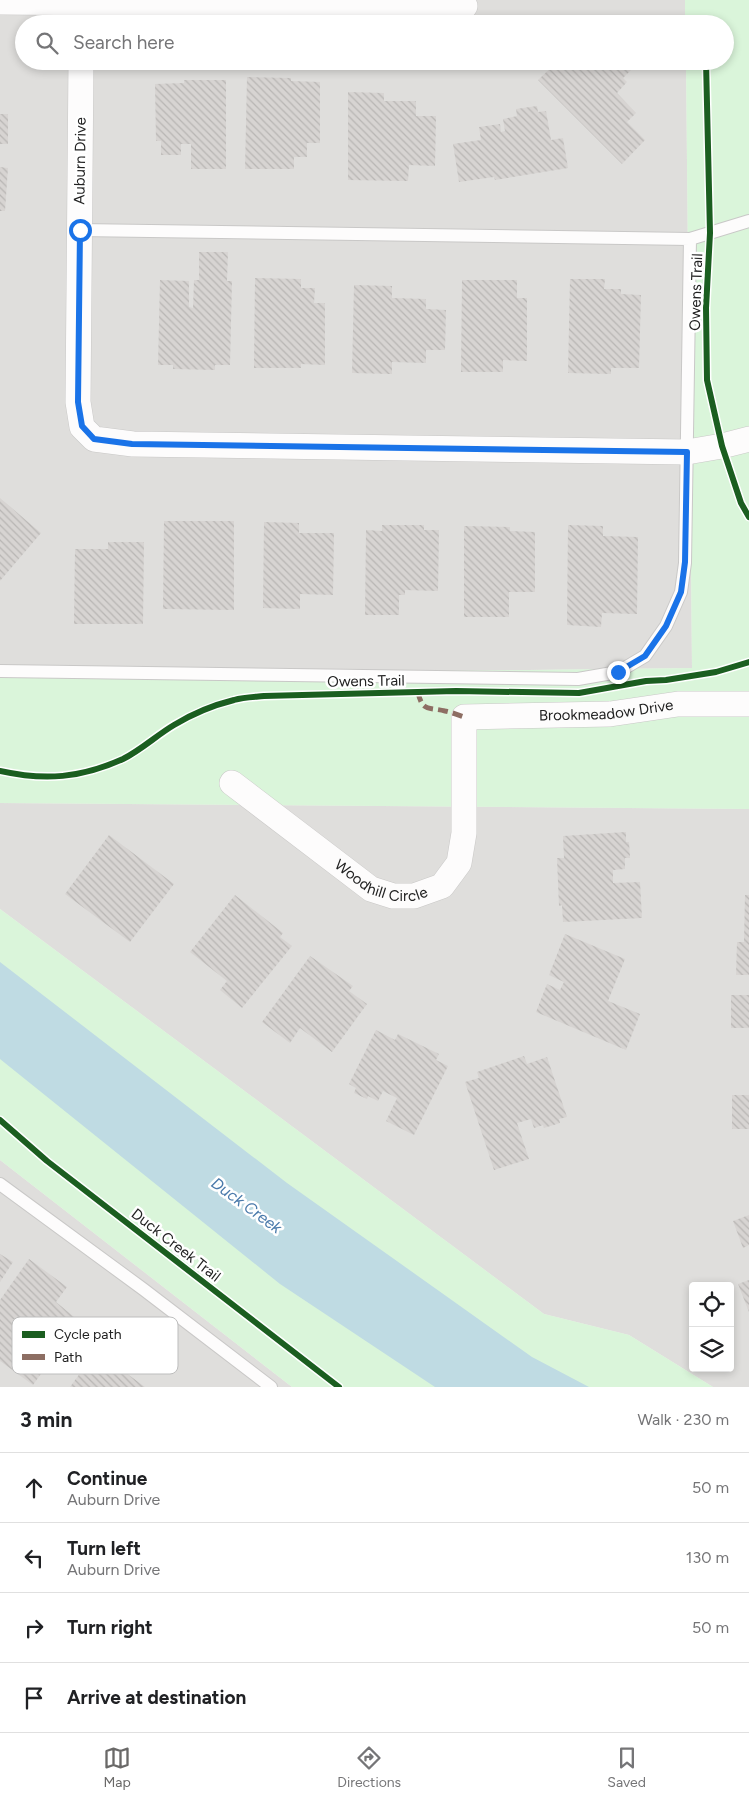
<!DOCTYPE html>
<meta charset="utf-8">
<style>
:root{--surface:#fff;--page:#f6f6f6;--text:#202124;--muted:#757577;--line:#e0e0e0;--accent:#6a6968}
body{margin:0;font-family:Figtree,sans-serif;background:var(--page);color:var(--text)}
.controls{position:absolute;right:15px;bottom:15px;display:grid;overflow:hidden;border-radius:5px;box-shadow:0 2px 8px #0003}
.controls button{width:45px;height:45px;display:grid;place-items:center;padding:0;border:0;border-bottom:1px solid var(--line);background:var(--surface);color:var(--text);font:25px sans-serif}
.stop{position:absolute;width:15px;height:15px;margin:-11px;border:4px solid #1a73e8;border-radius:50%;background:#fff}
.stop.end{background:#1a73e8;border-color:#fff;box-shadow:0 1px 5px #0008}
.list{margin:0;padding:0;list-style:none}
h2{display:flex;justify-content:space-between;align-items:center;height:65px;margin:0;padding:0 20px;font-size:21px}
h2 small{font-size:16px;font-weight:400;color:var(--muted)}
.list li{display:grid;grid-template-columns:32px 1fr auto;gap:15px;align-items:center;box-sizing:border-box;height:70px;padding:0 20px;border-top:1px solid var(--line)}
.list b{display:block;font-size:19px;white-space:nowrap}
.list p{margin:0;font-size:16px;white-space:nowrap;color:var(--muted)}
.list em{font-size:16px;font-style:normal;color:var(--muted)}
.icon{flex:none;width:28px;height:28px;fill:none;stroke:currentColor;stroke-width:2;stroke-linecap:round;stroke-linejoin:round}
.map{position:relative;flex:none;width:749px;height:1387px;overflow:hidden}
.search{position:absolute;background:var(--surface);box-shadow:0 2px 8px #0003;left:15px;right:15px;top:15px;height:55px;display:flex;align-items:center;gap:12px;box-sizing:border-box;padding:0 18px;border-radius:28px;color:var(--muted);font-size:19px}
.sheet{height:345px;background:var(--surface)}
nav{display:flex;justify-content:space-around;align-items:center;box-sizing:border-box;height:70px;border-top:1px solid var(--line);background:var(--surface);font-size:14px;color:var(--muted)}
nav a{display:grid;justify-items:center;gap:2px}
nav .on{color:var(--accent)}
.map>svg:first-child{display:block}
</style>
<div class="map">
<svg width="749" height="1387" viewBox="0 0 749 1387">
<defs>
<pattern id="building-back-hatch" width="6" height="6" patternUnits="userSpaceOnUse" patternTransform="scale(1.25)"><rect width="6" height="6" fill="#d7d4d2"/><path d="M-1 5l2 2M0 0l6 6M5-1l2 2" fill="none" stroke="#b8b6b4"/></pattern>
</defs>
<rect width="100%" height="100%" fill="#f0eeeb"/>
<!-- residential -->
<path fill="#dfdedc" fill-rule="evenodd" d="M 0,0 L 685,0 L 685,24 L 24,24 L 24,61 L 686,61 L 692,668 L 0,676 Z
M 0,803 L 749,809 L 749,1387 L 713,1387 L 629,1335 L 544,1314 L 0,909 ZM 693,1286 L 730,1286 L 730,1368 L 693,1368 Z
M 0,1160 L 292,1387 L 0,1387 Z"/>
<!-- park -->
<path fill="#daf5da" d="M 685,0 L 749,0 L 749,809 L 0,803 L 0,676 L 692,668 L 686,61 L 725,61 L 725,24 L 685,24 Z
M 0,909 L 544,1314 L 629,1335 L 713,1387 L 292,1387 L 0,1160 Z"/>
<!-- water -->
<path fill="#bfdbe3" d="M 0,962 L 287,1183 L 532,1357 L 589,1387 L 435,1387 L 280,1284 L 0,1059 Z"/>
<!-- building -->
<path fill="url(#building-back-hatch)" d="M 558,61 L 625,61 L 632,69 L 623,78 L 627,82 L 617,93 L 636,113 L 627,122 L 645,140 L 622,164 L 538,80 Z
M 247,77 L 291,78 L 291,81 L 320,82 L 320,143 L 307,143 L 307,157 L 294,157 L 294,169 L 245,169 Z
M 184,80 L 226,80 L 226,169 L 191,169 L 191,144 L 181,144 L 181,155 L 161,155 L 161,141 L 156,141 L 155,84 L 184,83 Z
M 348,92 L 384,93 L 384,101 L 416,101 L 416,116 L 436,116 L 435,166 L 409,165 L 408,181 L 348,180 Z
M 537,106 L 538,112 L 546,111 L 551,140 L 563,138 L 568,168 L 495,180 L 494,177 L 459,182 L 453,144 L 481,140 L 479,127 L 500,124 L 501,132 L 505,131 L 503,119 L 517,116 L 516,109 Z
M 0,114 L 8,114 L 8,144 L 0,144 Z
M 0,167 L 8,168 L 5,211 L 0,211 Z
M 199,252 L 228,252 L 227,281 L 232,281 L 230,365 L 215,365 L 215,370 L 173,369 L 173,365 L 158,365 L 160,280 L 189,281 L 189,307 L 193,308 L 194,280 L 199,280 Z
M 255,278 L 301,279 L 301,288 L 315,288 L 314,303 L 325,303 L 325,365 L 301,364 L 301,368 L 254,368 Z
M 570,279 L 605,279 L 604,289 L 621,289 L 621,294 L 641,295 L 639,368 L 611,368 L 611,374 L 568,373 Z
M 462,280 L 517,280 L 517,298 L 527,298 L 527,361 L 503,360 L 503,372 L 461,372 Z
M 354,285 L 392,286 L 392,298 L 426,299 L 426,309 L 446,310 L 445,350 L 426,350 L 426,363 L 392,362 L 392,374 L 352,373 Z
M 0,498 L 41,533 L 0,581 Z
M 164,521 L 234,521 L 234,610 L 163,609 Z
M 264,522 L 299,523 L 299,533 L 334,533 L 333,595 L 300,594 L 300,609 L 263,608 Z
M 382,525 L 424,525 L 424,530 L 439,530 L 438,591 L 405,590 L 405,595 L 399,595 L 399,615 L 365,615 L 366,530 L 382,531 Z
M 568,525 L 603,526 L 603,536 L 638,537 L 637,614 L 602,613 L 601,627 L 567,625 Z
M 464,526 L 510,527 L 510,531 L 535,532 L 535,592 L 509,592 L 509,617 L 464,617 Z
M 108,542 L 144,542 L 143,624 L 74,624 L 75,549 L 108,549 Z
M 626,832 L 626,842 L 629,842 L 630,858 L 625,858 L 625,869 L 613,870 L 613,883 L 640,882 L 642,918 L 563,922 L 562,905 L 559,906 L 557,858 L 564,858 L 563,836 Z
M 109,835 L 174,884 L 130,942 L 65,894 Z
M 235,895 L 283,933 L 280,937 L 292,946 L 242,1008 L 220,990 L 227,981 L 190,952 Z
M 745,895 L 749,895 L 749,975 L 736,975 L 737,942 L 744,942 Z
M 565,934 L 625,959 L 608,1001 L 640,1014 L 626,1050 L 536,1012 L 547,984 L 560,990 L 564,982 L 549,975 Z
M 310,956 L 353,986 L 349,991 L 367,1004 L 332,1052 L 300,1028 L 290,1043 L 262,1022 Z
M 731,995 L 749,995 L 749,1028 L 731,1028 Z
M 376,1030 L 395,1040 L 398,1034 L 439,1054 L 436,1060 L 448,1066 L 414,1135 L 386,1121 L 397,1098 L 383,1091 L 378,1101 L 368,1096 L 367,1099 L 354,1093 L 356,1088 L 349,1084 Z
M 524,1056 L 527,1064 L 547,1057 L 567,1117 L 559,1119 L 560,1123 L 544,1128 L 543,1125 L 534,1128 L 531,1119 L 517,1123 L 529,1159 L 494,1170 L 465,1082 L 479,1078 L 477,1072 Z
M 732,1095 L 749,1095 L 749,1129 L 732,1129 Z
M 749,1215 L 749,1245 L 743,1248 L 733,1221 Z
M 0,1254 L 13,1262 L 0,1282 Z
M 29,1259 L 67,1287 L 56,1302 L 79,1321 L 33,1385 L 0,1361 L 0,1300 Z
M 749,1280 L 749,1312 L 738,1284 Z
M 110,1332 L 136,1351 L 122,1370 L 145,1387 L 70,1387 Z"/>
<g fill="none" stroke-linecap="round" stroke-linejoin="round">
<!-- lane casing -->
<g stroke="#c9c8c7" stroke-width="14">
<path id="lane" d="M 79,230 L 690,239 L 749,221
M 0,671 L 578,679 L 618,672 L 645,656 L 666,626 L 681,592 L 685,563 L 690,239
M 0,1184 L 143,1289 L 271,1387"/>
</g>
<!-- street casing -->
<g stroke="#c9c8c7" stroke-width="26">
<g id="street">
<path d="M 0,2 L 465,6"/>
<path d="M 81,61 L 78,402 L 82,427 L 94,439 L 133,444 L 687,452 L 722,446 L 749,439"/>
<path id="s1" d="M 232,783 L 371,889 L 393,896 L 414,896 L 442,886 L 459,863 L 464,833 L 464,717 L 610,714 L 678,704 L 749,704"/>
</g>
</g>
<!-- lane -->
<use href="#lane" stroke="#fdfcfc" stroke-width="12"/>
<!-- street -->
<use href="#street" stroke="#fdfcfc" stroke-width="25"/>
<!-- quiet -->
<path stroke="#8d6e63" stroke-width="5" stroke-dasharray="10 5" stroke-linecap="butt" d="M 418,692 C 422,712 429,707 445,711 C 451,712 458,715 464,717"/>
<!-- cycleway casing -->
<g stroke="#fff" stroke-width="9">
<path id="cycleway" d="M 706,61 L 710,233 L 706,308 L 707,380 L 722,446 L 741,503 L 749,517
M 0,771 C 45,781 81,778 123,759 C 141,750 157,735 174,725 C 192,714 214,705 234,700 C 244,697 255,697 264,696 L 456,691 L 579,693 L 646,681 L 666,680 L 716,672 L 749,662
M 0,1120 L 47,1161 L 339,1387"/>
</g>
<!-- cycleway -->
<use href="#cycleway" stroke="#1b5e20" stroke-width="6"/>
</g>
<g fill="none" stroke-linecap="round" stroke-linejoin="round">
<!-- route -->
<path stroke="#1a73e8" stroke-width="6" d="M 80,230 L 78,402 L 82,426 L 94,439 L 132,444 L 687,452 L 685,562 L 681,592 L 666,626 L 645,656 L 618,672"/>
</g>
<g text-anchor="middle" stroke-width="5" stroke-linejoin="round" paint-order="stroke">
<!-- street labels -->
<g font-size="15" fill="#222" stroke="#fff">
<text transform="translate(80 161) rotate(-89)" y="5">Auburn Drive</text>
<text transform="translate(696 292) rotate(-88)" y="5">Owens Trail</text>
<text transform="translate(366 681) rotate(-1)" y="5">Owens Trail</text>
<text dy="5" stroke="none"><textPath href="#s1" startOffset="566">Brookmeadow Drive</textPath></text>
<text dy="5" stroke="none"><textPath href="#s1" startOffset="182">Woodhill Circle</textPath></text>
<text transform="translate(176 1245) rotate(38)" y="5">Duck Creek Trail</text>
</g>
<!-- water labels -->
<g font-size="16" font-style="italic" fill="#4a7aab" stroke="#fff">
<text transform="translate(247 1205) rotate(36)" y="6">Duck Creek</text>
</g>
</g>
<!-- legend -->
<rect x="12" y="1317" width="166" height="57" rx="8" fill="#fff" stroke="#bdbdbd" stroke-width="1"/>
<rect x="22" y="1331" width="23" height="7" fill="#1b5e20"/>
<rect x="22" y="1354" width="23" height="6" fill="#8d6e63"/>
<g font-size="14" fill="#222">
<text x="54" y="1339">Cycle path</text>
<text x="54" y="1362">Path</text>
</g>
</svg>
<div class="controls">
<button><svg class="icon" aria-label="locate" viewBox="0 0 24 24"><circle cx="12" cy="12" r="6"/><path d="M12 2v4M12 18v4M2 12h4M18 12h4"/></svg></button>
<button><svg class="icon" aria-label="layers" viewBox="0 0 24 24"><path d="M12 4l9 5-9 5-9-5zM3 14l9 5 9-5"/></svg></button>
</div>
<div class="stop" style="left:80px;top:230px"></div>
<div class="stop end" style="left:618px;top:672px"></div>
<div class="search"><svg class="icon" aria-label="search" viewBox="0 0 24 24"><circle cx="10" cy="10" r="6"/><path d="M15 15l6 6"/></svg>Search here</div>
</div>
<section class="sheet">
<h2>3 min<small>Walk · 230 m</small></h2>
<ul class="list">
<li><svg class="icon" aria-label="ahead" viewBox="0 0 24 24"><path d="M12 20V5M6 11l6-6 6 6"/></svg><div><b>Continue</b><p>Auburn Drive</p></div><em>50 m</em></li>
<li><svg class="icon" aria-label="left" viewBox="0 0 24 24"><path d="M17 20v-9H6M10 6l-5 5 5 5"/></svg><div><b>Turn left</b><p>Auburn Drive</p></div><em>130 m</em></li>
<li><svg class="icon" aria-label="right" viewBox="0 0 24 24"><path d="M7 20v-9h11M14 6l5 5-5 5"/></svg><div><b>Turn right</b></div><em>50 m</em></li>
<li><svg class="icon" aria-label="arrive" viewBox="0 0 24 24"><path d="M6 21V4h12l-3 4 3 4H6"/></svg><div><b>Arrive at destination</b></div></li>
</ul>
</section>
<nav>
<a class="on"><svg class="icon" aria-label="map" viewBox="0 0 24 24"><path d="M3 6l6-2 6 2 6-2v14l-6 2-6-2-6 2zM9 4v14M15 6v14"/></svg>Map</a>
<a><svg class="icon" aria-label="directions" viewBox="0 0 24 24"><path d="M12 3l9 9-9 9-9-9zM9 14v-3h6M13 9l2 2-2 2"/></svg>Directions</a>
<a><svg class="icon" aria-label="saved" viewBox="0 0 24 24"><path d="M7 4h10v16l-5-4-5 4z"/></svg>Saved</a>
</nav>
